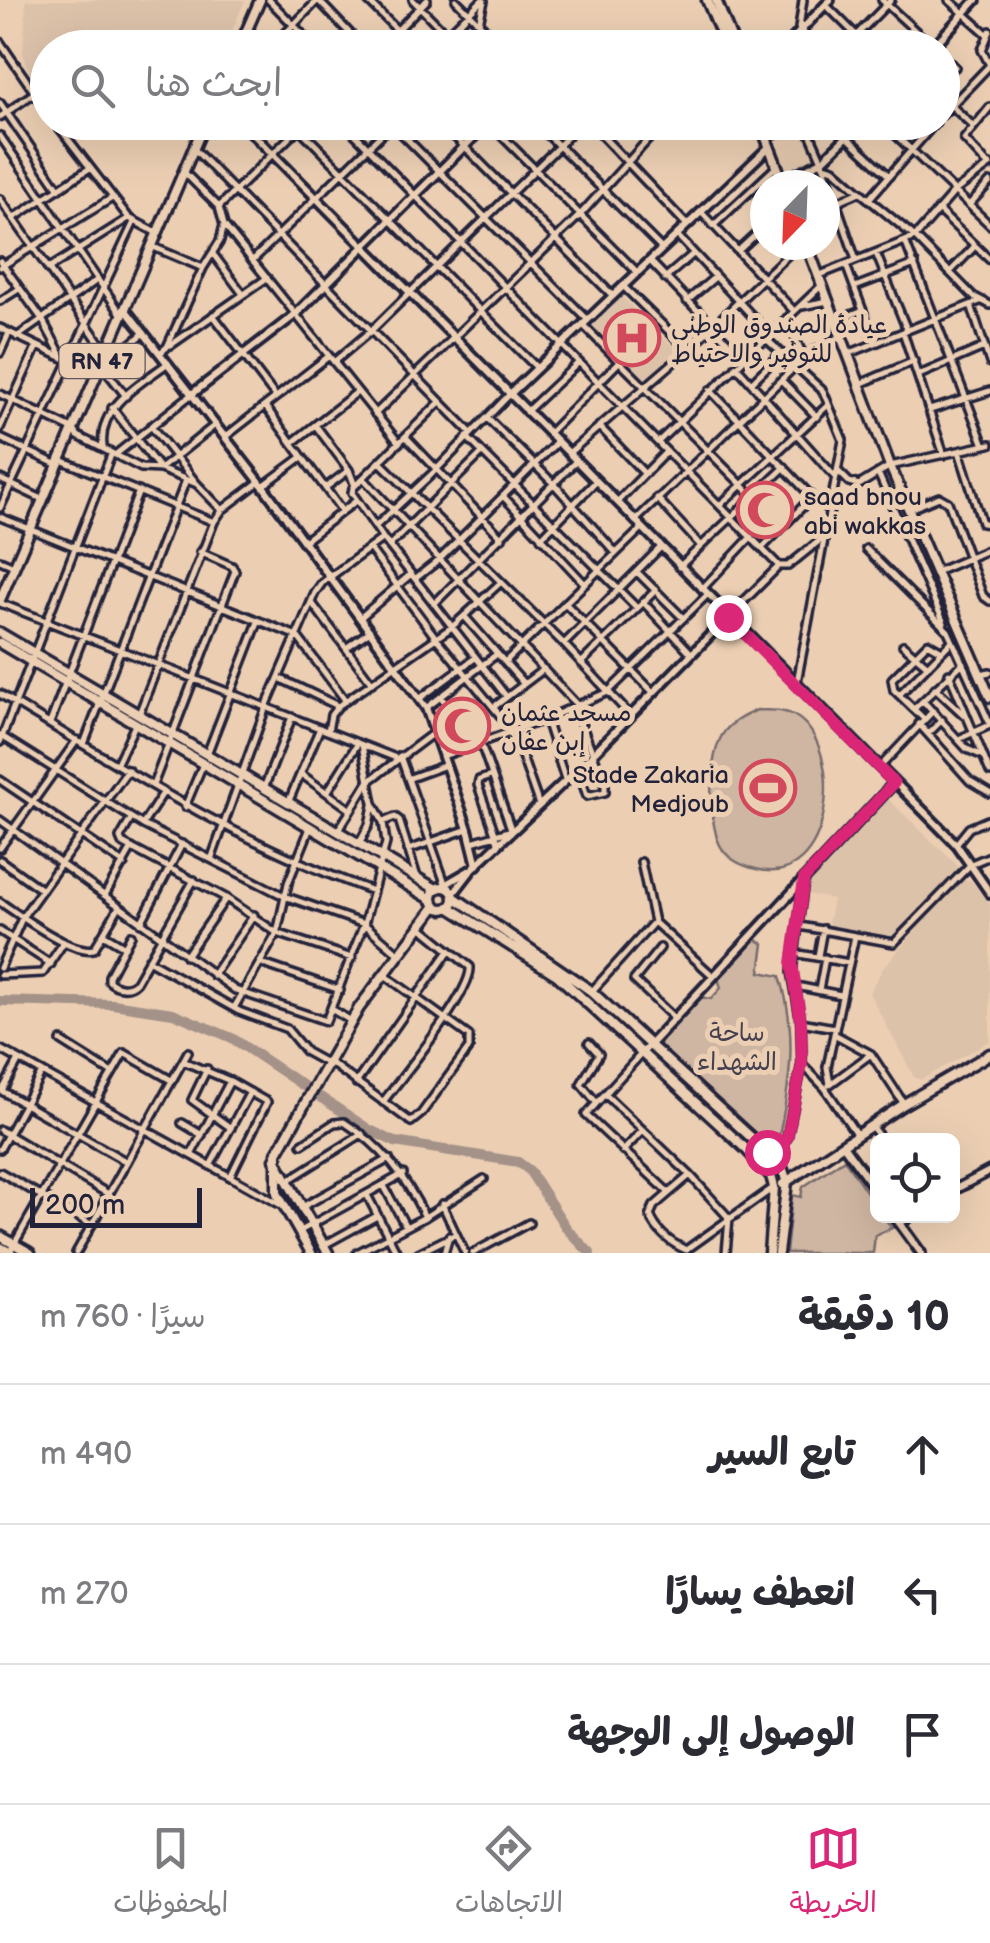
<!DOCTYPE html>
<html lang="ar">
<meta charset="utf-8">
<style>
:root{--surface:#fff;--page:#f7f7f7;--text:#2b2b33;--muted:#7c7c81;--line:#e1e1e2;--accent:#db2777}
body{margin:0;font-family:"Balsamiq Sans","Playpen Sans Arabic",sans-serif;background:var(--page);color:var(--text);direction:rtl}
.controls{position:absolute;right:30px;bottom:30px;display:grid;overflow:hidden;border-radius:15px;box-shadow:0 10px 40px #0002}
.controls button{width:90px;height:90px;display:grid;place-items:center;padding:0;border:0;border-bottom:2px solid var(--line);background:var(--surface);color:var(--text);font:50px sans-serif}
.compass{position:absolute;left:750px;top:170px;width:90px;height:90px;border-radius:50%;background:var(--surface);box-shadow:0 10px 40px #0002;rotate:203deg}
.scale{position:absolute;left:30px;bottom:25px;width:172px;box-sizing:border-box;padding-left:10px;border:5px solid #22223b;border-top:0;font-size:28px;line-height:35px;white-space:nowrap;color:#22223b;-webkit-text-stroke:8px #eccfb3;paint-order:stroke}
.stop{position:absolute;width:30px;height:30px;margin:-22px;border:8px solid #db2777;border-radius:50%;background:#fff}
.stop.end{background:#db2777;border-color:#fff;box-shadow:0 2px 10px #0008}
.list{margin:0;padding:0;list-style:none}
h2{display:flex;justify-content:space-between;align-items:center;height:130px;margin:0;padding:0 40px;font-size:42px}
h2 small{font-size:32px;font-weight:400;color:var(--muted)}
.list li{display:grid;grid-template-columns:65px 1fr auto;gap:30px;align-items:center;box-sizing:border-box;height:140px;padding:0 40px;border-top:2px solid var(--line)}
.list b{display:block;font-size:38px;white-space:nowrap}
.list em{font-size:32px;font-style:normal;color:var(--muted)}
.icon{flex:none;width:55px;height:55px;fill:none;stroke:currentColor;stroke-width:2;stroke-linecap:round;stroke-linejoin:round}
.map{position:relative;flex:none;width:990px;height:1253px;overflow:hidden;direction:ltr}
.search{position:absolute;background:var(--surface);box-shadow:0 10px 40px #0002;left:30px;right:30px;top:30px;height:110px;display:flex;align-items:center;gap:25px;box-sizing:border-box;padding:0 35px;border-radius:55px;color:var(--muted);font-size:38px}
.sheet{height:550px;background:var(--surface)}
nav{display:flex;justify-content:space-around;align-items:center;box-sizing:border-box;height:140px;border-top:2px solid var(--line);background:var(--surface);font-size:28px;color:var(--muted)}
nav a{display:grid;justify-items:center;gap:5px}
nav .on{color:var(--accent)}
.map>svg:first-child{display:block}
</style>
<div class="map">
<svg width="990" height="1253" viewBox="0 0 990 1253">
<rect width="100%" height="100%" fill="#eccfb3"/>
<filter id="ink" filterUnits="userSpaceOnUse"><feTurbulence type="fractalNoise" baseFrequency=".01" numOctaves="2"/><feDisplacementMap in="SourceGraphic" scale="20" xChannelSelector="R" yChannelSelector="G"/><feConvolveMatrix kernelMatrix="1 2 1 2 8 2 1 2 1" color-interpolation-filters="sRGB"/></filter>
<g filter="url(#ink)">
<!-- built -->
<path fill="#ddc2aa" d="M 26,0 L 245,0 L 225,47 L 48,48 L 47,102 L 33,82 L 23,53 Z
M 619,294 L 677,350 L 644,383 L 587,326 Z
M 887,798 L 959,867 L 893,939 L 827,928 L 833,899 L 806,894 L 810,875 Z
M 970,880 L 990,903 L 990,1041 L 921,1080 L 914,1077 L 869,993 L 883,968 L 958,881 Z"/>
<!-- green -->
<path fill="#cfb6a2" stroke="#786c6e" stroke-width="2.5" d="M 757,710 C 771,711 783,709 795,716 C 847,746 833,891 756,869 C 743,866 731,861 723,850 C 707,829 707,752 725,731 C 733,721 746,715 757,710 Z
M 753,938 L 764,944 L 760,972 L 780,976 C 797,1031 791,1080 779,1136 L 765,1144 L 661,1047 L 660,1040 L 699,997 L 711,999 L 721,988 L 717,975 Z
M 844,1159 L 877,1207 L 878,1216 L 883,1216 L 892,1228 L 875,1235 L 873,1253 L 786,1253 L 792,1195 L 801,1197 L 803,1187 Z"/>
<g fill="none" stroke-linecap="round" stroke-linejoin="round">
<!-- river -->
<path stroke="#a49188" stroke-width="10" d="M 0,1001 L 113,1004 L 173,1013 L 232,1038 L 368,1129 L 395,1142 L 518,1162 L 529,1170 L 567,1229 L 590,1253"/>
<!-- minor casing -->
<g stroke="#22223b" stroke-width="12">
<path id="minor" d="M 269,0 L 316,48
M 318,0 L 364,48
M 367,0 L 415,48
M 413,0 L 460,48
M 456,0 L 504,48
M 803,0 L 799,28 L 817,48
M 882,0 L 934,48
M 949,0 L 987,34
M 826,5 L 869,48
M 479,23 L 484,1
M 248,29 L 268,48
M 0,42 L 48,112
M 271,48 L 318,0
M 380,48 L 427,0
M 434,48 L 482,0
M 844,48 L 891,0
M 942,56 L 955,67
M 942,97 L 973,126
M 0,103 L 59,189
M 942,115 L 990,65 L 982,50 L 990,31
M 0,117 L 34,93
M 55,122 L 129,218 L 157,233
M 293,122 L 537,368
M 343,122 L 779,566
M 390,122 L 588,320
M 440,122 L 613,296
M 488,122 L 637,272
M 535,122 L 662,249
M 589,122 L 687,225
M 641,122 L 652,135
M 805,122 L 822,161 L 856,260
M 831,122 L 888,175
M 882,122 L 990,225
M 0,136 L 122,315
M 765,138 L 804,123
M 408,139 L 426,122
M 193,148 L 471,433
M 824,166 L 834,169 L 860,192 L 825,207
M 989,166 L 964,139 L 990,107
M 183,171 L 219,207
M 860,192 L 915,237 L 973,296 L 990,305
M 0,199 L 106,352
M 869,199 L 936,122
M 969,205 L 990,182
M 939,211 L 990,260
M 701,212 L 794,311
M 14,218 L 90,168
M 224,225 L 399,443
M 713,226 L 776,167
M 677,235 L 768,333
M 905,241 L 984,445
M 151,246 L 203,268
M 738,251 L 765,226
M 876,253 L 907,330
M 213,254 L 243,294
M 253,260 L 392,124
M 0,261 L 42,319 L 63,358
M 650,261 L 743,358
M 846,265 L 875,343
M 0,267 L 112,198
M 48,269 L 129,218
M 951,271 L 975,246
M 820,275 L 915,237 L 955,191 L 990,165
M 665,278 L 693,254
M 623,286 L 688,350
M 855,287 L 915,264
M 0,301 L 19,289
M 687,301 L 715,277
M 971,305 L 990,363
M 802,306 L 828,301
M 213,315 L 275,396
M 787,318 L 804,358
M 836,321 L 863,310
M 583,325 L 753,496
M 0,328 L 61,357
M 903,332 L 944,455
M 17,337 L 97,280
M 764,337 L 823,391 L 843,440 L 797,682
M 171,345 L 267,278
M 0,353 L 9,333
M 160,353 L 167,347 L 203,268 L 220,241 L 224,225 L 219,207 L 305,122
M 848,354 L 980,301
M 334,362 L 373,329 L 559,146 L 580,122
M 736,366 L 836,478
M 103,367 L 144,333
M 103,367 L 126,396
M 919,375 L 984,347
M 782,381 L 817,417
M 751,383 L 780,354
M 860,384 L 914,361
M 710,390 L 812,497 L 830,511
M 0,394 L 74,430 L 78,436 L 141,468 L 160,469 L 197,484
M 440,402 L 353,488 L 352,493 L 383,538 L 506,696
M 265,406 L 342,511
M 112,408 L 160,469 L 215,425
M 930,410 L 990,391
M 526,412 L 578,363
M 375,414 L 580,215 L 664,122
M 487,418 L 554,484 L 616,553
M 151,426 L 197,484 L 222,510
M 316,426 L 349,470 L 355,486
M 599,426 L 644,473
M 0,428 L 37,346
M 549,433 L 619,362
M 225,437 L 329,356
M 406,437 L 502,538
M 467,437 L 637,608
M 0,438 L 58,465
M 658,442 L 822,285
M 292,443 L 356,393
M 103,446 C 98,406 140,384 168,363
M 959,451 L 982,523 L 990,524
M 570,452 L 688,350 L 798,245
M 115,455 L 192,394
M 61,460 L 214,522
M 380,462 L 564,644 L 630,715
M 838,471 L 849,482 L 859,485 L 890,466 L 990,444
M 878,473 L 944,623
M 0,479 L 44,500
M 364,479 L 578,706
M 263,486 L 302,457
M 325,488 L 349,470
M 503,496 L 585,584
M 657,498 L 701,546
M 617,502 L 666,452
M 720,505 L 828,405
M 0,508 L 134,222
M 910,509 L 939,497 L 948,502 L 983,596 L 990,601
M 0,517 L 297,636 L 346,701
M 635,521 L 808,354 L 840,337
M 375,527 L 436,470 L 508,396
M 541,538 L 596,481
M 304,541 L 357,500
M 389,546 L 481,454
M 763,547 L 812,497
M 370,549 L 436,638 L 513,731 L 539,805
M 866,549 L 948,631 L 990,724
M 0,560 L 14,566
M 679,567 L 785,467
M 637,572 L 683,618
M 936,572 L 990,549
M 416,578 L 439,560 L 557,442
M 702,589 L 751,537
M 643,602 L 691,653
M 0,603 L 396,758
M 312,603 L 372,683
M 434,604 L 576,461
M 566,604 L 652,691
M 730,615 L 779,566 L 788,566 L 824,537
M 361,617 L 411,574
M 466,618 L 523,683
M 564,644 L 661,547
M 903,645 L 928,666
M 346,648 L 370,631
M 505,662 L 642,528
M 581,663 L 656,590
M 949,673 L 990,772
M 980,674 L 990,672
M 279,678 L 338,706
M 935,688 L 964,715
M 0,694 C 120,767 239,844 373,891
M 899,695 L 952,641
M 441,697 L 475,743
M 419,699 L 475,658
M 923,701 L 967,749 L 983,756
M 495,706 L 544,669
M 426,708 L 497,654
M 575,708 L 605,785 L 605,792 L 587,796 L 578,769
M 914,709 L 963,663
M 139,714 L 214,522 L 222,510 L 259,482
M 924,719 L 894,690 L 892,679 L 928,643 L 942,651
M 546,720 L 565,779
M 50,723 L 139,491
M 919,724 L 970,781 L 990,793
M 328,731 L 331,715 L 338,706 L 452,627 L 500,583
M 928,734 L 942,720
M 0,735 L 143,825 L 284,896 L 364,924 L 398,953
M 961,738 L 990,725
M 480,741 L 511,829
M 0,742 L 111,455
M 84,744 L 186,480
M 207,754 L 258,622
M 400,756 L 445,883
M 443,756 L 546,719 L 608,692 L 707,595
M 117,763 L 135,725
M 880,767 L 933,711
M 301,774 L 351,810 L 368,782 L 436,731
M 491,776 L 479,780 L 478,785 L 499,845
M 410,778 L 446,765
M 0,780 L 124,864
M 153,785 L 235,571 L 232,566 L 200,552
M 264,788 L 292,717
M 328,791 L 358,743
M 288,803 L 320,728
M 185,807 L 203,764
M 131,819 L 120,838 L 122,843 L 226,898 L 277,933 L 352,958
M 0,820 L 235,990 L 326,1021 L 364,924 L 386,843 L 383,822 L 373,803 L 362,745
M 383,822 L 395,817 L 399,820 L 417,877
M 143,824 L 163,793
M 337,832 L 351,810
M 472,842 L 512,830
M 359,844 L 369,825 L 373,805
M 956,844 L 969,828 L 990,819
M 0,848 L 77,740
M 408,850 L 468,829
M 212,857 L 266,707 L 315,593 L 322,583 L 383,538
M 0,860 L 42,890
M 641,862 L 654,922 L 712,975
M 105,895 L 132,848
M 0,902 C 21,916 71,954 94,949 L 119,907
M 141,923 L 182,844
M 800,926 L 894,943 L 971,864 L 990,856
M 0,931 L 51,964
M 103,934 L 125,947
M 131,935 L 109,976 L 109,981 C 116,988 129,990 136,982 L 194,880
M 660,948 L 634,980 L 674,1018
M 794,953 L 849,963
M 186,956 L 226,898
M 818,956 L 823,929
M 148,960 L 239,1011 L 287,1029 L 306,1052 L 326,1063
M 263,964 L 340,990
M 0,968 L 23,916 L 128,770
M 0,975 L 43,973 L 64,942
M 213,975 L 254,915
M 796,986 L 841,995
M 593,990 L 654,922
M 819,990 L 825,958
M 234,1008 L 277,933 L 288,883 L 310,828
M 333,1010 L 351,1021
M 801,1022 L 835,1028
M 834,1034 L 871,1054 L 904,1104
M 61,1041 L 112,1073
M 589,1043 L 599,1054 L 581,1084 L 596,1102
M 0,1049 L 283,1206
M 641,1054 L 586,1115 L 668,1192
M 183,1061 L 230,1081 L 267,1102 L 230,1177
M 328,1061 L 411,1122 L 421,1114 L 469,1048 L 469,1036 L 386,976
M 802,1064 L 825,1088 L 857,1135
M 207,1069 L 192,1100 L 231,1128
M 356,1083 L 449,951
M 830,1084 L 827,1067 L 855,936
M 829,1085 L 871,1054
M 0,1090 L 127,1162
M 2,1091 L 19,1060
M 605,1094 L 690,1175 L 729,1218 L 726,1253
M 383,1102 C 401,1078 473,991 470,967 L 421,927
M 182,1123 L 202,1135
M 872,1127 L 882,1140
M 0,1130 L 110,1195
M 302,1144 L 334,1123 L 344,1122 C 383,1147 405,1176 425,1217
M 0,1149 L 41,1074
M 623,1151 L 643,1130
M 767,1152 L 778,1148 L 787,1138 L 802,1064 L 801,1022 L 792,972 L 804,880
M 191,1155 L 230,1081
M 210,1166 L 250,1092
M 0,1172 L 92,1225
M 690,1175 L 654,1206 L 650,1215 C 656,1231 671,1243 686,1250 L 773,1188
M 287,1181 L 362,1134
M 384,1186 L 406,1227
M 367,1195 L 397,1253
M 442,1204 L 465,1253
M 304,1206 L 389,1159
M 298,1232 L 403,1174
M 324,1245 L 377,1216
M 9,1253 L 124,1053 L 171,1080
M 76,1253 L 188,1052
M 357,1253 L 425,1217 L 484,1179
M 418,1253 L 456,1234
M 444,1253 L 449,1236
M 473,1253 L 529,1223"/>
</g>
<!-- tertiary casing -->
<g stroke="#22223b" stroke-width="14">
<path id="tertiary" d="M 784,48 L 830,0
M 932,48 L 976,0
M 782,181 L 822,161 L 862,122
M 125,309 L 263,486 L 426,708 L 468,829 L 477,865
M 192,394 L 296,314 L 489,122
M 643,1052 L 894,783
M 952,1191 L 990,1171
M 900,1223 L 911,1216"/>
</g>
<!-- secondary casing -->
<g stroke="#22223b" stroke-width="14">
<path id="secondary" d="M 241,122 L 956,844 L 990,893
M 509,395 L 768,148
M 441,887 L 472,869
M 453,894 L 473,868 L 578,769 L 728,617
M 843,1145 L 878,1193
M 894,1216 L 921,1253"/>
</g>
<!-- primary casing -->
<g stroke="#22223b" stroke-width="15">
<path id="primary" d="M 707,0 L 727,48
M 716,0 L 735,48
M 239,48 L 260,0
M 760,122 L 784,185
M 807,245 L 890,466 L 990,697
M 0,600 L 205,122
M 0,633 L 436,889
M 0,643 L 431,899
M432 898a11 11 0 1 1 22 0a11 11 0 1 1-22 0Z
M 454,897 L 591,991 L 767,1152 L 783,1170 L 787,1182 L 778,1253
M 449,907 L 557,975 L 746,1149 L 771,1176 L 774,1187 L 769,1253
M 275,1159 L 328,1253
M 783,1184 L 904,1104 L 990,1054
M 0,1236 L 30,1253
M 0,1247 L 11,1253
M 311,1253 L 277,1193 L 277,1153 L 359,1008 L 435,907"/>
</g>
<!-- minor -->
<use href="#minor" stroke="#eccfb3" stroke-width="5"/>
<!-- tertiary -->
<use href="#tertiary" stroke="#eccfb3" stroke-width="6"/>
<!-- secondary -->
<use href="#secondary" stroke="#eccfb3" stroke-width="6"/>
<!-- primary -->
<use href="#primary" stroke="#eccfb3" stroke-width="8"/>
</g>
</g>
<g fill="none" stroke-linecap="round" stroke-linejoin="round" filter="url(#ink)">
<!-- route -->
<path stroke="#db2777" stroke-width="12" d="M 728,617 L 894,783 L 804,879 L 792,964 L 801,1022 L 802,1064 L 787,1138 L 778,1148 L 767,1152"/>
</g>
<!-- icons -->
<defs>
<g id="hospital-ring" transform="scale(2.875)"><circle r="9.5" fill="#eccfb3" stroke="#d1495b" stroke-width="1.5"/><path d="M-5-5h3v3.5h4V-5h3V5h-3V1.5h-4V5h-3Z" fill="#d1495b"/></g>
<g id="mosque-ring" transform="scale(2.875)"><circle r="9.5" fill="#eccfb3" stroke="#d1495b" stroke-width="1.5"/><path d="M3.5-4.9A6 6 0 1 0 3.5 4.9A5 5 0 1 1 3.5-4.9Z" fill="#d1495b"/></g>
<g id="stadium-ring" transform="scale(2.875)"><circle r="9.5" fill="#eccfb3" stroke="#d1495b" stroke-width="1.5"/><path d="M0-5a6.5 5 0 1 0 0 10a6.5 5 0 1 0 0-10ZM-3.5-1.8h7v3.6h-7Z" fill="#d1495b"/></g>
</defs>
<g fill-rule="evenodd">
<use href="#hospital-ring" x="632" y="338"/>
<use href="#mosque-ring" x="765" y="510"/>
<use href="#mosque-ring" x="462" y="726"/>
<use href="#stadium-ring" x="768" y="788"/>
</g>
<g text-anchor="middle" stroke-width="10" stroke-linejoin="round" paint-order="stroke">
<!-- shield labels -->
<rect fill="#eccfb3" stroke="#5f565f" stroke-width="2.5" x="59.5" y="344" width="85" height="34" rx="8"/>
<g font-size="22" font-weight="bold" fill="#22223b">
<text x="102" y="369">RN 47</text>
</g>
<!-- poi labels -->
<g font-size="25" fill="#22223b" stroke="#eccfb3" text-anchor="start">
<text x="671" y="333">عيادة الصندوق الوطني<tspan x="671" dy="29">للتوفير والاحتياط</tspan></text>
<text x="804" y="505">saad bnou<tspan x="804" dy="29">abi wakkas</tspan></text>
<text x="501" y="721">مسجد عثمان<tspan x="501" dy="29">إبن عفان</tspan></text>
<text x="729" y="783" text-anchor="end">Stade Zakaria<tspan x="729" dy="29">Medjoub</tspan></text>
</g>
<!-- park labels -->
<g font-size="25" fill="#454050" stroke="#eccfb3">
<text x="737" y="1041">ساحة<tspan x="737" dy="29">الشهداء</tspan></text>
</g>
</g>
</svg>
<div class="controls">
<button><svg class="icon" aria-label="locate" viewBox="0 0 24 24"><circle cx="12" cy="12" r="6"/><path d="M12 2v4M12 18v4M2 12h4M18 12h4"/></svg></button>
</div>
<svg class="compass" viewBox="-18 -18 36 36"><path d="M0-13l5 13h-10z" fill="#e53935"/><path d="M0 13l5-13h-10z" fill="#7c7c81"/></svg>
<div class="scale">200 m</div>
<div class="stop" style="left:767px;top:1152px"></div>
<div class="stop end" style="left:728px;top:617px"></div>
<div class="search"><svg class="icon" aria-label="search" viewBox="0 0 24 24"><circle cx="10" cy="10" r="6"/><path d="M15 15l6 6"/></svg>ابحث هنا</div>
</div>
<section class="sheet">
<h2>10 دقيقة<small>سيرًا · 760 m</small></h2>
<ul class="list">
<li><svg class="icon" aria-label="ahead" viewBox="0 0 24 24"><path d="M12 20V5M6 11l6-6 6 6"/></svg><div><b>تابع السير</b></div><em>490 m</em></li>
<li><svg class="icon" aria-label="left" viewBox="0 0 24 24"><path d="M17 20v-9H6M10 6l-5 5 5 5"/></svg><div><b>انعطف يسارًا</b></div><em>270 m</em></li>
<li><svg class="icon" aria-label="arrive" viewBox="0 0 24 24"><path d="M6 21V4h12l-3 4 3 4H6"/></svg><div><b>الوصول إلى الوجهة</b></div></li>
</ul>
</section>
<nav>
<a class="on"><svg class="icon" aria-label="map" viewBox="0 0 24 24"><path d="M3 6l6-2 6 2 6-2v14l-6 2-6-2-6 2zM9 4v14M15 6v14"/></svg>الخريطة</a>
<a><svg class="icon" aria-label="directions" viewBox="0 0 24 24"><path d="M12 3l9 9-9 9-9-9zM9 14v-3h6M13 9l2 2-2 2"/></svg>الاتجاهات</a>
<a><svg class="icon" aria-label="saved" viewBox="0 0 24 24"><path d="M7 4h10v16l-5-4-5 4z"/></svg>المحفوظات</a>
</nav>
